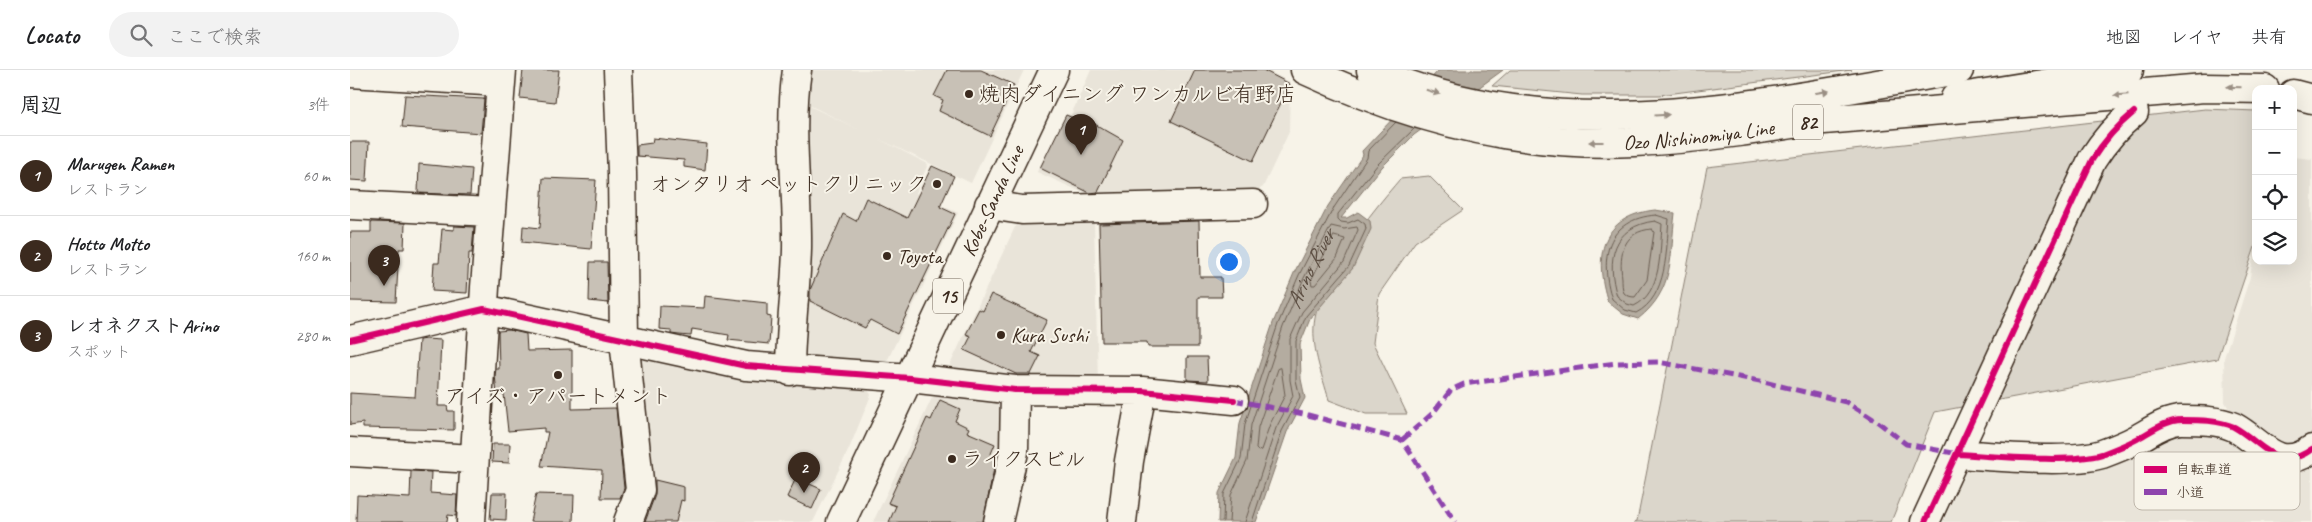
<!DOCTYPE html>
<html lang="ja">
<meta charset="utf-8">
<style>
:root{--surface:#fff;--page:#f2f2f2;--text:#202124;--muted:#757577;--line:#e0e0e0;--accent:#3b2a1e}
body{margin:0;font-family:Caveat,"Klee One",sans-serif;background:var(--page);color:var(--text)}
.controls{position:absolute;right:15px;top:15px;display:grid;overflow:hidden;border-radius:10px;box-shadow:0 5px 20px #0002}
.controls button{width:45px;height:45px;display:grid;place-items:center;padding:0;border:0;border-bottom:1px solid var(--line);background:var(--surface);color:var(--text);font:25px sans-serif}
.you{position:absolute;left:878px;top:191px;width:18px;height:18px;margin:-12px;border:4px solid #fff;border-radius:50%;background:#1a73e8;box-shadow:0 0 0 8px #1a73e833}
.badge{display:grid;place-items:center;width:32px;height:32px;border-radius:50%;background:var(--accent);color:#fff;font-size:16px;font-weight:700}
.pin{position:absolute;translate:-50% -41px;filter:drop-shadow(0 1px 2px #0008)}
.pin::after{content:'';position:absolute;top:26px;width:18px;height:15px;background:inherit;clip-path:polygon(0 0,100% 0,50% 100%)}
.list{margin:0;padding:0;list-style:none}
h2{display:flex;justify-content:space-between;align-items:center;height:65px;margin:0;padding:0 20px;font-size:21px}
h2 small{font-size:16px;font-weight:400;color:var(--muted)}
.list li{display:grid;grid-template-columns:32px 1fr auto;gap:15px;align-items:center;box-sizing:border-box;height:80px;padding:0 20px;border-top:1px solid var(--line)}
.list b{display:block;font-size:19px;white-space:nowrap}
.list p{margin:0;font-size:16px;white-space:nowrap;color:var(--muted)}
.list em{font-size:16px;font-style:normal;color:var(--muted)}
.icon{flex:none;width:28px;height:28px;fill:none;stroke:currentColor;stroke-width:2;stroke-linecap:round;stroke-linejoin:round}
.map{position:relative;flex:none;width:1962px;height:452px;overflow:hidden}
header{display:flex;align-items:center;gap:30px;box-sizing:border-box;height:70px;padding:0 25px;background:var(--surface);border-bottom:1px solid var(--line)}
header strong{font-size:24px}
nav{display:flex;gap:28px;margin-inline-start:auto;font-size:18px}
.search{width:350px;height:45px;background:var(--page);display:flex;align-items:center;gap:12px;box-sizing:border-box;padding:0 18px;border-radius:28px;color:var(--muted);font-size:19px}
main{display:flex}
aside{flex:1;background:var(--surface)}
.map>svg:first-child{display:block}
</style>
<header>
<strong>Locato</strong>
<div class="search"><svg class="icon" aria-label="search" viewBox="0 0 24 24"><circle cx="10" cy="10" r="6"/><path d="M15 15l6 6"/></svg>ここで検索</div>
<nav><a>地図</a><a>レイヤ</a><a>共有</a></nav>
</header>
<main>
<aside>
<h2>周辺<small>3件</small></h2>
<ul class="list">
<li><span class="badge">1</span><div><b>Marugen Ramen</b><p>レストラン</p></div><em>60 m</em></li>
<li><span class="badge">2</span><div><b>Hotto Motto</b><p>レストラン</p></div><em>160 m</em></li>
<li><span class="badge">3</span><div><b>レオネクストArino</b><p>スポット</p></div><em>280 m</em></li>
</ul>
</aside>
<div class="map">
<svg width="1962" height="452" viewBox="0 0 1962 452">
<rect width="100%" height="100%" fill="#f7f3e8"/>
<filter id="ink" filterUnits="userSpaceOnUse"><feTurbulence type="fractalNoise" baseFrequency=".02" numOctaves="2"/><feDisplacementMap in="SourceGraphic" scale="10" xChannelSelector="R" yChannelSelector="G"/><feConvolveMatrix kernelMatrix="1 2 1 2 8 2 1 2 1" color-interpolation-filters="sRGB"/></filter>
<g filter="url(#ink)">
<!-- built -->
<path fill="#e9e4d9" d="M 459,0 L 674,0 L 621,113 L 527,68 L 578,94 L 566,123 L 608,143 L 538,289 L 527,295 L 458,289 L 450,280 L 455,34 L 510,60 L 455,33 Z
M 741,0 L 916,0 L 940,12 L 939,62 L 913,117 L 902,124 L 745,128 L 687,102 L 716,44 L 721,45 Z
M 1943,87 L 1962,89 L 1962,452 L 1593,452 L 1618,396 L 1814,368 L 1884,347 L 1875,332 L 1874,288 L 1900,207 L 1904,180 L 1903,123 L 1906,119 L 1906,191 L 1943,191 Z
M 675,150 L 744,150 L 748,314 L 604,305 L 600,295 L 665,157 Z
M 290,283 L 517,318 L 521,325 L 499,379 L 463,452 L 287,452 L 283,289 Z
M 597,322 L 648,329 L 658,339 L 642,452 L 523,452 L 582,328 Z"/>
<!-- green -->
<path fill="#dbd6cb" stroke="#8b8074" d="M 1160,0 L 1502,0 L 1309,25 L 1232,25 L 1142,16 Z
M 1855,39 L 1906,41 L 1906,174 L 1867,289 L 1585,342 L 1541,452 L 1284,452 L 1287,451 L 1357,97 Z
M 1079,106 L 1113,140 L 1065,172 L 1029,224 L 1023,273 L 1057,344 L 1016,344 L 979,330 C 972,305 960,275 965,248 C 973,202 1020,144 1050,109 Z"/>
<!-- water -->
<path fill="#b4aca0" stroke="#84786c" d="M 1089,0 L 1153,0 L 1064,65 L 1032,97 L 991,148 L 997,148 L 1008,142 L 1020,151 L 1021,159 L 1003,198 L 960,249 L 950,274 L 951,309 L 955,328 L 937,362 L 906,452 L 868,452 L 869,423 L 886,388 L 890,353 L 923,253 L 944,203 L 978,136 L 1013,85 L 1012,81 Z
M 1305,140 L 1325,143 C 1320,185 1325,220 1288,249 L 1273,244 L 1258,232 C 1243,186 1251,146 1305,140 Z"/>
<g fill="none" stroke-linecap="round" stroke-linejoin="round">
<!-- shore -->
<g stroke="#6b5e52" stroke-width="1">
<path d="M 1306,145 L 1319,149 C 1316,179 1318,227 1286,243 L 1275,240 L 1262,229 C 1249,188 1256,149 1306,145 Z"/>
<path d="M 1305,151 L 1312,154 C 1310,180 1312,223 1284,236 L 1277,234 L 1267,226 C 1256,190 1262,156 1305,151 Z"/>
<path d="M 1302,159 L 1304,162 L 1297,210 L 1285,227 C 1281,227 1277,226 1274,223 C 1272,219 1272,212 1272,208 C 1269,184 1273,161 1302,159 Z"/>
<path d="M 984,166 L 995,169 L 987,188 L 965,215 L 962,215 L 961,211 Z"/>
<path d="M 931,298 L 935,325 L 920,354 L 911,380 L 908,381 L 906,379 L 908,357 L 928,299 Z"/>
<path d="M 873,452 L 874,424 L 891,389 L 895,354 L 928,254 L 949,205 L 983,139 L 1017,88 L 1018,81 L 1046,52"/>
<path id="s1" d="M 879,452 L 881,425 L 897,391 L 901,355 L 933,257 L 954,208 L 981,156 L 994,159 L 1007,157 L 1008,160 L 994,192 L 952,242 L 940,269 L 940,310 L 943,326 L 926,358 L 895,452"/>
<path d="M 902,452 L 932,361 L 950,327 L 946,310 L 946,271 L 956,246 L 999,196 L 1016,159 L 1015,154 L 1008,149 L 998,153 L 991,152 L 988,149 L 988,144 L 1028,94 L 1065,58"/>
</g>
</g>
<!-- building -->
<path fill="#c8c1b6" stroke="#3b2a1e" d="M 173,0 L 209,0 L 205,32 L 170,28 Z
M 597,0 L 631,0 L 664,15 L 640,66 L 589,41 L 593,30 L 584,26 Z
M 845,0 L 913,0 L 940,14 L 903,91 L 821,51 Z
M 55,25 L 134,29 L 131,63 L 52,57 Z
M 716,45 L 733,52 L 734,48 L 773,70 L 748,122 L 740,123 L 690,98 Z
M 303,68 L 357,74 L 355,100 L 334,97 L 334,90 L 287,86 L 287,75 L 302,73 Z
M 0,72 L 19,72 L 17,111 L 0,110 Z
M 69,94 L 122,99 L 120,125 L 68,123 Z
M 582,96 L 604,106 L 590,137 L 605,144 L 547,264 L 520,250 L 515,258 L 460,231 L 460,220 L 493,144 L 506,151 L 516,128 L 557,148 Z
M 193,108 L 246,110 L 241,179 L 172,172 L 173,156 L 190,158 Z
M 849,151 L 850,207 L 871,207 L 872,227 L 848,227 L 848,277 L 798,277 L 797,272 L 752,272 L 749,154 Z
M 21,152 L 55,153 L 54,179 L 49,179 L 46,232 L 0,231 L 0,162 L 21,162 Z
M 104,156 L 124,157 L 122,183 L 119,183 L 117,223 L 82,221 L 84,193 L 89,193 L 92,159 L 104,160 Z
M 240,192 L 257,192 L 258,233 L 239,231 Z
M 641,224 L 697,250 L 681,282 L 690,286 L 681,304 L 666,304 L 614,280 L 621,266 L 616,264 L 629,239 L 633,241 Z
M 355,226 L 417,233 L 417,246 L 421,247 L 419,274 L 378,270 L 379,265 L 342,259 L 341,266 L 329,265 L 321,264 L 321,260 L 309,259 L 310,236 L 354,238 Z
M 159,260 L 176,264 L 177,281 L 222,280 L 222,339 L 266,338 L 274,418 L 270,428 L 251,428 L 252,400 L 191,396 L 198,362 L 194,362 L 194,358 L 158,361 L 154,324 L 147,324 L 145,305 L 146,299 L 149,299 L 148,261 Z
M 76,269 L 91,270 L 88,336 L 97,336 L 98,341 L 104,341 L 104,360 L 13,358 L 13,353 L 0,355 L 0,323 L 65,327 L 69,270 Z
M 837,287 L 857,287 L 858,311 L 837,310 Z
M 590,330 L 610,339 L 605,351 L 619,358 L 617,362 L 645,374 L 640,386 L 646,389 L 633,452 L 539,452 L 546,436 L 538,433 L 577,348 L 581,350 Z
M 143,374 L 160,374 L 159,393 L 142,392 Z
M 61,401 L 81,402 L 80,423 L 107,425 L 106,446 L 98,445 L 97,452 L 6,452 L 7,425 L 60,428 Z
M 446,408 L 471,419 L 462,439 L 437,427 Z
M 305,410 L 334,417 L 334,431 L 331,430 L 326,452 L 295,452 L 305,425 Z
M 142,423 L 157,423 L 156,450 L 140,449 Z
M 186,424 L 224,425 L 223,452 L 180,452 Z"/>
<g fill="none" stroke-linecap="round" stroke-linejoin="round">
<!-- minor casing -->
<g stroke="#3b2a1e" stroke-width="31">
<path id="minor" d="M 268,0 L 272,103 L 274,269 L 290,420 L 278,452
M 0,3 L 151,12
M 0,135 L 141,142
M 639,135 L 672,140 L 903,134
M 0,270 L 134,239 L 396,296 L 560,308 L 665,320 L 792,321 L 884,330
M 440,301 C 440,260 446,219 447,179 C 448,118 438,62 447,0
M 0,382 L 124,389
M 1608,384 C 1644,386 1718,394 1752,384 C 1763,380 1776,375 1787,369 C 1800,362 1816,350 1832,350 C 1848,350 1869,350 1884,357 C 1913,373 1928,404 1962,379
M 121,452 L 135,217 L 152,0
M 648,452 L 664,382 L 665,320
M 772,452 L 779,391 L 792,321
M 1575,452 L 1742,90 C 1754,71 1767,56 1784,42"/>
</g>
<!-- major casing -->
<g stroke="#3b2a1e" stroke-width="31">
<g id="major">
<path id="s2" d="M 955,0 C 1058,48 1170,78 1284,72 C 1352,69 1419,58 1486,47"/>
<path d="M 1021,0 C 1211,83 1414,32 1609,0"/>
<path d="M 1605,28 L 1779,0"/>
<path id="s3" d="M 491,452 L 704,0"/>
</g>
</g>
<!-- highway casing -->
<g stroke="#3b2a1e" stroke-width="31">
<path id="highway" d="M 1943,24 L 1962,29
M 1462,51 L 1854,18 L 1915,19"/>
</g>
<!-- minor -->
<use href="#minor" stroke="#f7f3e8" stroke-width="28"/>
<!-- major -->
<use href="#major" stroke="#f7f3e8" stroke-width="28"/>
<!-- highway -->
<use href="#highway" stroke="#f7f3e8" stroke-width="28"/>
<!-- quiet -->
<path stroke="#8e44ad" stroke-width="5" stroke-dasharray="10 5" stroke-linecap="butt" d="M 884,330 L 958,345 L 1052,370 L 1105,452
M 1052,370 L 1083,343 L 1101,320 L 1114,314 L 1266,293 L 1308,292 L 1410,311 L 1496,332 L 1528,352 L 1556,374 L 1608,384"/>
<!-- cycleway casing -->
<g stroke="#f7f3e8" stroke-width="9">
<path id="cycleway" d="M 0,270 L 134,239 L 396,296 L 560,308 L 665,320 L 792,321 L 884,330
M 1608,384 C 1644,386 1718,394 1752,384 C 1763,380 1776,375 1787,369 C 1800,362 1816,350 1832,350 C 1848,350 1869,350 1884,357 C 1913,373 1928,404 1962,379
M 1575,452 L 1742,90 C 1754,71 1767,56 1784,42"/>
</g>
<!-- cycleway -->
<use href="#cycleway" stroke="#d6006c" stroke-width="6"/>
</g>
<!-- one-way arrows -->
<defs><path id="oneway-solid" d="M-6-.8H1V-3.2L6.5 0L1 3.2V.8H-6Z" transform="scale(1.25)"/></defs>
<g fill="#998e83">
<use href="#oneway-solid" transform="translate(1884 17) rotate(-179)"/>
<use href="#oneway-solid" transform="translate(1083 22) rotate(17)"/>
<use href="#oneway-solid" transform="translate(1472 22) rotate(-9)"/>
<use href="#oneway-solid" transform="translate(1771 25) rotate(175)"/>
<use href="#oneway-solid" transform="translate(1312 45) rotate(-4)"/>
<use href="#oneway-solid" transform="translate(1246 72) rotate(180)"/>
</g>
</g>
<!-- markers -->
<g fill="#3b2a1e" stroke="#f7f3e8" stroke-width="2">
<circle cx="619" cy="24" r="5"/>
<circle cx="587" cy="114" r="5"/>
<circle cx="537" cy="186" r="5"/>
<circle cx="651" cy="265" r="5"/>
<circle cx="208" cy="305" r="5"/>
<circle cx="602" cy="389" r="5"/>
</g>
<g text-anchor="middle" stroke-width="4" stroke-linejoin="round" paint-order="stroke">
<!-- shield labels -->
<g fill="#f7f3e8" stroke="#73665b" stroke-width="1">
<rect x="1443" y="34.5" width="30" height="35" rx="4"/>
<rect x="583" y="208.5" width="30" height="35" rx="4"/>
</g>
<g font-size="20" font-weight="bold" fill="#3b2a1e">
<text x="1458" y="59">82</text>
<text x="598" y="233">15</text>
</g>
<!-- poi labels -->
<g font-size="21" fill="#3b2a1e" stroke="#f7f3e8" text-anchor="start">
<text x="629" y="31">焼肉ダイニング ワンカルビ有野店</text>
<text x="577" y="121" text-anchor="end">オンタリオ ペットクリニック</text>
<text x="547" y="193">Toyota</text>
<text x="661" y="272">Kura Sushi</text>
<text x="208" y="333" text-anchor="middle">アイズ・アパートメント</text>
<text x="612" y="396">ライクスビル</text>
</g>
<!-- street labels -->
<g font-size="21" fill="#3b2a1e" stroke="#f7f3e8">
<text dy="7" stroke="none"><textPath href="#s2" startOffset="405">Ozo Nishinomiya Line</textPath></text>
<text dy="7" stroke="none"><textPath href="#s3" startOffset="355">Kobe-Sanda Line</textPath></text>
</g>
<!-- water labels -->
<g font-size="22" font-style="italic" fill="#5f5145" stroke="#f7f3e8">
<text dy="8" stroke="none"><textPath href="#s1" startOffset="268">Arino River</textPath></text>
</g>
</g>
<!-- legend -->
<rect x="1784" y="382" width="166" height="58" rx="8" fill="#f7f3e8" stroke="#bfb7ab" stroke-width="1"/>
<rect x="1794" y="396" width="23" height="7" fill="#d6006c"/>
<rect x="1794" y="419" width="23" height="6" fill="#8e44ad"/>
<g font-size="14" fill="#3b2a1e">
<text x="1826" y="404">自転車道</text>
<text x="1826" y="427">小道</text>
</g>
</svg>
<div class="controls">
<button>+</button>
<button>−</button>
<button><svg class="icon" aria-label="locate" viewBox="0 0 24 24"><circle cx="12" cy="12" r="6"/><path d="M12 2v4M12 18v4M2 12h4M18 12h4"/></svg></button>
<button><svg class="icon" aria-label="layers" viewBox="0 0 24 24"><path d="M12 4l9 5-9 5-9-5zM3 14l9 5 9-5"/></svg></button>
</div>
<div class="you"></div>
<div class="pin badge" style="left:731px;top:85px">1</div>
<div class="pin badge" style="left:454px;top:423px">2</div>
<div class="pin badge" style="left:34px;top:216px">3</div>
</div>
</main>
